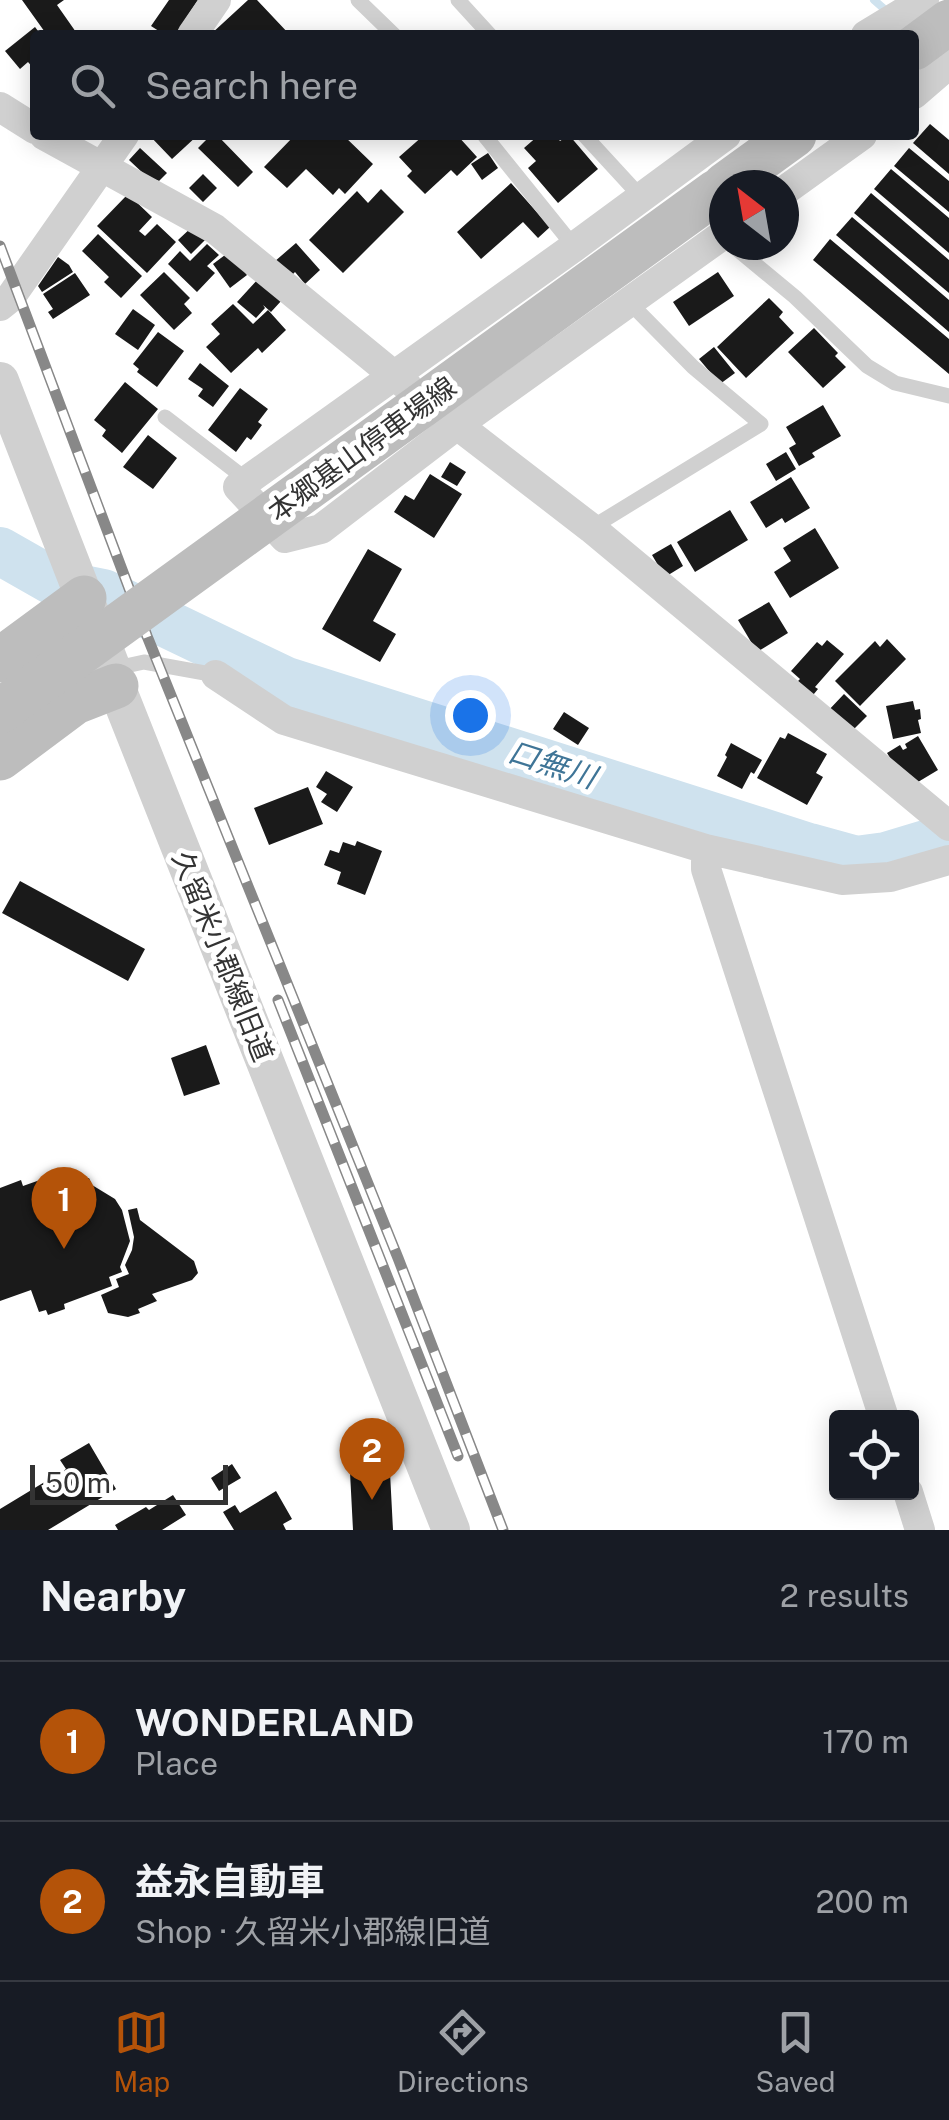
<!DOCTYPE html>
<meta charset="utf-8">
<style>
:root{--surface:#171b24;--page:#242831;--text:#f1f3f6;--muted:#9ea1a6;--line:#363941;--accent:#b45309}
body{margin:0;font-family:"Public Sans","Noto Sans JP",sans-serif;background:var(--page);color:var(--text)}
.controls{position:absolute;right:30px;bottom:30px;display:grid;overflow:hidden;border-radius:10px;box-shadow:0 5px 25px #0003}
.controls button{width:90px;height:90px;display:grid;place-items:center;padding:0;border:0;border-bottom:2px solid var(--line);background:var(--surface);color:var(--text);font:50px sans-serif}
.compass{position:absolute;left:709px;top:170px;width:90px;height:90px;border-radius:50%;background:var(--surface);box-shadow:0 5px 25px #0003;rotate:329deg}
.scale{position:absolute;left:30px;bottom:25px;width:198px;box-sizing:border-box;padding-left:10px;border:5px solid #333;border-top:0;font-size:28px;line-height:35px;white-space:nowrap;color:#333;-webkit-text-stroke:8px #fff;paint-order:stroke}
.you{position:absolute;left:470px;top:715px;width:35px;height:35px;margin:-25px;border:8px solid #fff;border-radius:50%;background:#1a73e8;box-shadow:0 0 0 15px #1a73e833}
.badge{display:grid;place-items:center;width:65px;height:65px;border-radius:50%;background:var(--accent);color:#fff;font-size:32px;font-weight:700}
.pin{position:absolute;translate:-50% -82px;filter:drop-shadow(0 2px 5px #0008)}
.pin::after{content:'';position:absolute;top:52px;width:35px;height:30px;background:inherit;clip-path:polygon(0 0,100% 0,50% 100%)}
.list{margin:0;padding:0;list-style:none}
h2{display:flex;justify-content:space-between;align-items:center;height:130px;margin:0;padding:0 40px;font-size:42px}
h2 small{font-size:32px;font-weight:400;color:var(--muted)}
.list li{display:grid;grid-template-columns:65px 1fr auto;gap:30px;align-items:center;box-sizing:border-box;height:160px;padding:0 40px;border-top:2px solid var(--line)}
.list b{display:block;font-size:38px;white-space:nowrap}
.list p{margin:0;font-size:32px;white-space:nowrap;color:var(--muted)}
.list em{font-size:32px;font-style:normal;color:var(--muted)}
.icon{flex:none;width:55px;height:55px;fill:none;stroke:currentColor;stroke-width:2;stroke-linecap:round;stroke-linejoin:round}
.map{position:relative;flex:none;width:949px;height:1530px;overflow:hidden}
.search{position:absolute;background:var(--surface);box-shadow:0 5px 25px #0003;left:30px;right:30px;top:30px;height:110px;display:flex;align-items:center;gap:25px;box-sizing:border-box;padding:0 35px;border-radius:10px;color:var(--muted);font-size:38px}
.sheet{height:450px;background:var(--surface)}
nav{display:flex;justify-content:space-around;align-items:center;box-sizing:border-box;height:140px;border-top:2px solid var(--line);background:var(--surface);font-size:28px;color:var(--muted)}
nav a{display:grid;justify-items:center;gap:5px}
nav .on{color:var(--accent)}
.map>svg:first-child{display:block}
</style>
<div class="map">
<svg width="949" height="1530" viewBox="0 0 949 1530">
<rect width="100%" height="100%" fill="#fff"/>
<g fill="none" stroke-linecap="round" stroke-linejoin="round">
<!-- stream -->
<path stroke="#cfe2ee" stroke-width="8" d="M 874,0 L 890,14"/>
<!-- river -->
<path stroke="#cfe2ee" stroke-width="48" d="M 0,551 L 58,584 L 103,593 L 284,680 L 809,847 L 856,860 L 886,856 L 949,837"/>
</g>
<!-- building -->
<path fill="#1a1a1a" d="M 22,0 L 64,0 L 57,5 L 78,35 L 47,35 Z
M 169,0 L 198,0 L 175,35 L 165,35 L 151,26 Z
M 248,0 L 257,0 L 290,35 L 210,35 Z
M 35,27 L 41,35 L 35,35 L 35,70 L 28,62 L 20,69 L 5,51 Z
M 930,124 L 949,140 L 949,174 L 913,143 Z
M 149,135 L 198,135 L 172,159 Z
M 211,135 L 217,135 L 253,172 L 238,187 L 198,148 Z
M 295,135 L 343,135 L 373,164 L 345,194 L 339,188 L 333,195 L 306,169 L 287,188 L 264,167 Z
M 424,135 L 457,135 L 477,157 L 457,176 L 451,170 L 425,194 L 407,176 L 412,171 L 399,157 Z
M 539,135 L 555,135 L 560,141 L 569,135 L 598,169 L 558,203 L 528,168 L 536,161 L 524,148 Z
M 140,148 L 167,173 L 159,181 L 146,176 L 129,160 Z
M 909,148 L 949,181 L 949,212 L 894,166 Z
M 488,153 L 498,168 L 482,180 L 471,164 Z
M 891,169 L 949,218 L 949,253 L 874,189 Z
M 203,174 L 217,188 L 203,202 L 189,188 Z
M 511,183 L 550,227 L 538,238 L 523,222 L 481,259 L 457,232 Z
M 381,189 L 404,212 L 343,273 L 309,240 L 357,191 L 368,203 Z
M 871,193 L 949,260 L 949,293 L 854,213 Z
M 128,194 L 152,217 L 139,231 L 145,236 L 157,224 L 176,242 L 147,273 L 97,226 Z
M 852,217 L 949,300 L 949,332 L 836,235 Z
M 193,226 L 206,239 L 191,254 L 178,240 Z
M 98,234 L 142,276 L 121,298 L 104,282 L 109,277 L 82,251 Z
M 830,239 L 949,339 L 949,374 L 813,260 Z
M 296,243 L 320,270 L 305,284 L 295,272 L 289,278 L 274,262 Z
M 207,244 L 219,255 L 207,266 L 215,273 L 197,292 L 168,264 L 180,251 L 190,261 Z
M 229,252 L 247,275 L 230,288 L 213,264 Z
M 58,257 L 69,265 L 73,272 L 42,292 L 38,286 Z
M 164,272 L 190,298 L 184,304 L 192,313 L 174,330 L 140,295 Z
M 718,272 L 734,296 L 689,326 L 673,302 Z
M 75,273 L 90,295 L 53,319 L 48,312 L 53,309 L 43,294 Z
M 258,279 L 282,300 L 271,312 L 263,305 L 265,308 L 256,318 L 237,302 Z
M 769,298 L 783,312 L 779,317 L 794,333 L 746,378 L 717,347 Z
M 233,304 L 253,324 L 268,310 L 286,330 L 262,353 L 258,348 L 231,373 L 206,347 L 220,334 L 211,324 Z
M 133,309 L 155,325 L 138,350 L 115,334 Z
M 814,328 L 838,353 L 835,356 L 846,367 L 823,388 L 788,352 Z
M 158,332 L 184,351 L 157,387 L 137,372 L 139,369 L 133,364 Z
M 714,347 L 735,373 L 720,384 L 699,359 Z
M 200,363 L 229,386 L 213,407 L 198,396 L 203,389 L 188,379 Z
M 125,382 L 158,409 L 122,453 L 102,436 L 106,430 L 94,420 Z
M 240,388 L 268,409 L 258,422 L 262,425 L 251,440 L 247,437 L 236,452 L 208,430 Z
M 823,405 L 841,436 L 812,453 L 815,457 L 799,466 L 789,448 L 796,444 L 786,427 Z
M 148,435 L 177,458 L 153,489 L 123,467 Z
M 786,452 L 796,469 L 776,481 L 766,464 Z
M 450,462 L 466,472 L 457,486 L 441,477 Z
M 430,474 L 462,494 L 434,538 L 394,512 L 405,495 L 414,500 Z
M 791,477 L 810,508 L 785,523 L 782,518 L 766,528 L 750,502 Z
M 730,510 L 748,540 L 695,572 L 677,542 Z
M 815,528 L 839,568 L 790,598 L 774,572 L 791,561 L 783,548 Z
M 671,544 L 683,566 L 665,577 L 652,555 Z
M 368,549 L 402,569 L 373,621 L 396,634 L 380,662 L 322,629 Z
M 769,602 L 788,633 L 757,652 L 738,620 Z
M 887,639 L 906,659 L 860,706 L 835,681 L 875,641 L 880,647 Z
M 827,640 L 844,654 L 815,687 L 818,689 L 809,700 L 793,686 L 800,679 L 791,671 L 817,642 L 822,646 Z
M 844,694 L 867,716 L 849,734 L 826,713 Z
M 913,701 L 915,710 L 920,709 L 921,719 L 918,720 L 921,733 L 893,739 L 886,706 Z
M 564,712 L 589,728 L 578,745 L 553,729 Z
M 788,733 L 827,754 L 816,773 L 823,777 L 807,805 L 757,778 L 780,737 L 785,739 Z
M 918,736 L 938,770 L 913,785 L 899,772 L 887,753 L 900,745 L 903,750 L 907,748 L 905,744 Z
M 731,743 L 762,760 L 754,774 L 751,772 L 742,789 L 717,776 L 727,757 L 725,755 Z
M 326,771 L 353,787 L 337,812 L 321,802 L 327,794 L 316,787 Z
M 308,787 L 323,824 L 269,845 L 254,808 Z
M 357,841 L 382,851 L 365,895 L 337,884 L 341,872 L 324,865 L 330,850 L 339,853 L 343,842 L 355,846 Z
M 20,881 L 145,949 L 128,981 L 2,913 Z
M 206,1045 L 220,1084 L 184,1096 L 171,1058 Z
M 71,1169 L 75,1182 L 89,1178 L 92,1185 L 115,1199 L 122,1210 L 130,1241 L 120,1267 L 122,1272 L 109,1277 L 112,1286 L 64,1304 L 65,1309 L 48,1315 L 46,1310 L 39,1312 L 31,1290 L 0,1301 L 0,1188 L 21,1180 L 23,1186 Z
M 137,1208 L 140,1220 L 194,1261 L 198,1273 L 192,1280 L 152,1294 L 157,1301 L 138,1309 L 140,1313 L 128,1317 L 108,1313 L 101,1295 L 119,1287 L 116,1279 L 129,1274 L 125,1265 L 132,1250 L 134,1237 L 128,1210 Z
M 89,1443 L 116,1489 L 48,1530 L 0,1530 L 0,1509 L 66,1469 L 60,1460 Z
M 372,1449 L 389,1453 L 393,1530 L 353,1530 L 350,1472 L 362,1469 Z
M 232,1464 L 241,1478 L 219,1491 L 211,1478 Z
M 276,1491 L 292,1519 L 283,1524 L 286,1530 L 234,1530 L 223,1512 L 235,1505 L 240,1513 Z
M 173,1495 L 186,1515 L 162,1530 L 118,1530 L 115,1525 L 146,1507 L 149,1510 Z"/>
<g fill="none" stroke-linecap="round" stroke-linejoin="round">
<!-- service -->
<path stroke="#d0d0d0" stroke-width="15" d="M 358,0 L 394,35
M 458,0 L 490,35
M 484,135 L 576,249
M 584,135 L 641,197
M 732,245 L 795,297 L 867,366 L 895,383 L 949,396
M 165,417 L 247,480
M 591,528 L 761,424 L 693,367 L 628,301
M 112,669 L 144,662 L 216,675"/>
<!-- minor -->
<path stroke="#d0d0d0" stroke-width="30" d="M 192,35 L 216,0
M 866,35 L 924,0
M 914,94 L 949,64
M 0,107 L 35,129
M 44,135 L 215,229 L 407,386
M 784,191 L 862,135
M 724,234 L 457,425 L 321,529 L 285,538 L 238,487 L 574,247 L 726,135
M 0,306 L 10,298 L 124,135
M 443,414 L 591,528 L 949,826
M 216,675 L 284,720 L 706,849
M 884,1418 L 706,869 L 706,849 L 842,880 L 890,877 L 949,860
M 908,1492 L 920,1530"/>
<!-- tertiary -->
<path stroke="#d0d0d0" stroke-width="38" d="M 0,381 L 112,669 L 116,686 L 451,1530"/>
<!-- secondary -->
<path stroke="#bdbdbd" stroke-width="45" d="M 914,48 L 949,22
M 725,185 L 794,135
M 0,660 L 84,598
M 0,758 L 75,702 L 116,686"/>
<!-- rail casing -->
<g stroke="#888" stroke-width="11">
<path id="rail" d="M 0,246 L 147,636 L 398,1258 L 503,1530
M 278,1000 L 458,1456"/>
</g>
<!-- rail -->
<use href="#rail" stroke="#fff" stroke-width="8" stroke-dasharray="22" stroke-linecap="butt"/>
<!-- secondary-bridge -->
<path stroke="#bdbdbd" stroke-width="45" d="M 0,711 L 716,192"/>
</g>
<g text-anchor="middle" stroke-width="10" stroke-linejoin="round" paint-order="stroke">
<!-- street labels -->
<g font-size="28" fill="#333" stroke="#fff">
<text transform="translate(362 449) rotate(-36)" y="10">本郷基山停車場線</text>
<text transform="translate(223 956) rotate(68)" y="10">久留米小郡線旧道</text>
</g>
<!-- water labels -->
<g font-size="30" font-style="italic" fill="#3f7597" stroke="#fff">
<text transform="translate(552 765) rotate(18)" y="10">口無川</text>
</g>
</g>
</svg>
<div class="controls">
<button><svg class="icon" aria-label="locate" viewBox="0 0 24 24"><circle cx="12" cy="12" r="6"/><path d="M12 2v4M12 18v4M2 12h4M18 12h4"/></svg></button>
</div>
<svg class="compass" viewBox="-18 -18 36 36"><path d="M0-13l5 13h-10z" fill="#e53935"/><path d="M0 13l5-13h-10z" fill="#9ea1a6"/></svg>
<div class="scale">50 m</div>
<div class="you"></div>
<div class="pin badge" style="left:64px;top:1249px">1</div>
<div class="pin badge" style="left:372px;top:1500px">2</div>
<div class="search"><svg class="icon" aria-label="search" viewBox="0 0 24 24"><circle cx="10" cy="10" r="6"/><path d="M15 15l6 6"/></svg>Search here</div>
</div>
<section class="sheet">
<h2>Nearby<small>2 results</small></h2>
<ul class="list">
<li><span class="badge">1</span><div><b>WONDERLAND</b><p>Place</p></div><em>170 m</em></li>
<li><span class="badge">2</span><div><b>益永自動車</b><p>Shop · 久留米小郡線旧道</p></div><em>200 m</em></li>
</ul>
</section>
<nav>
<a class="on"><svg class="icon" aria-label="map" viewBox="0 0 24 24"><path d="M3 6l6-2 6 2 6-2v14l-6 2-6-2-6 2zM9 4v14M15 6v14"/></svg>Map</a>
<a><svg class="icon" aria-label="directions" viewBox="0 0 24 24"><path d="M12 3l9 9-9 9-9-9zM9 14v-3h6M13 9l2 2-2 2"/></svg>Directions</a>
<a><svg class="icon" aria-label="saved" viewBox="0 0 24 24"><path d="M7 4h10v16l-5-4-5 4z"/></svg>Saved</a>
</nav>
